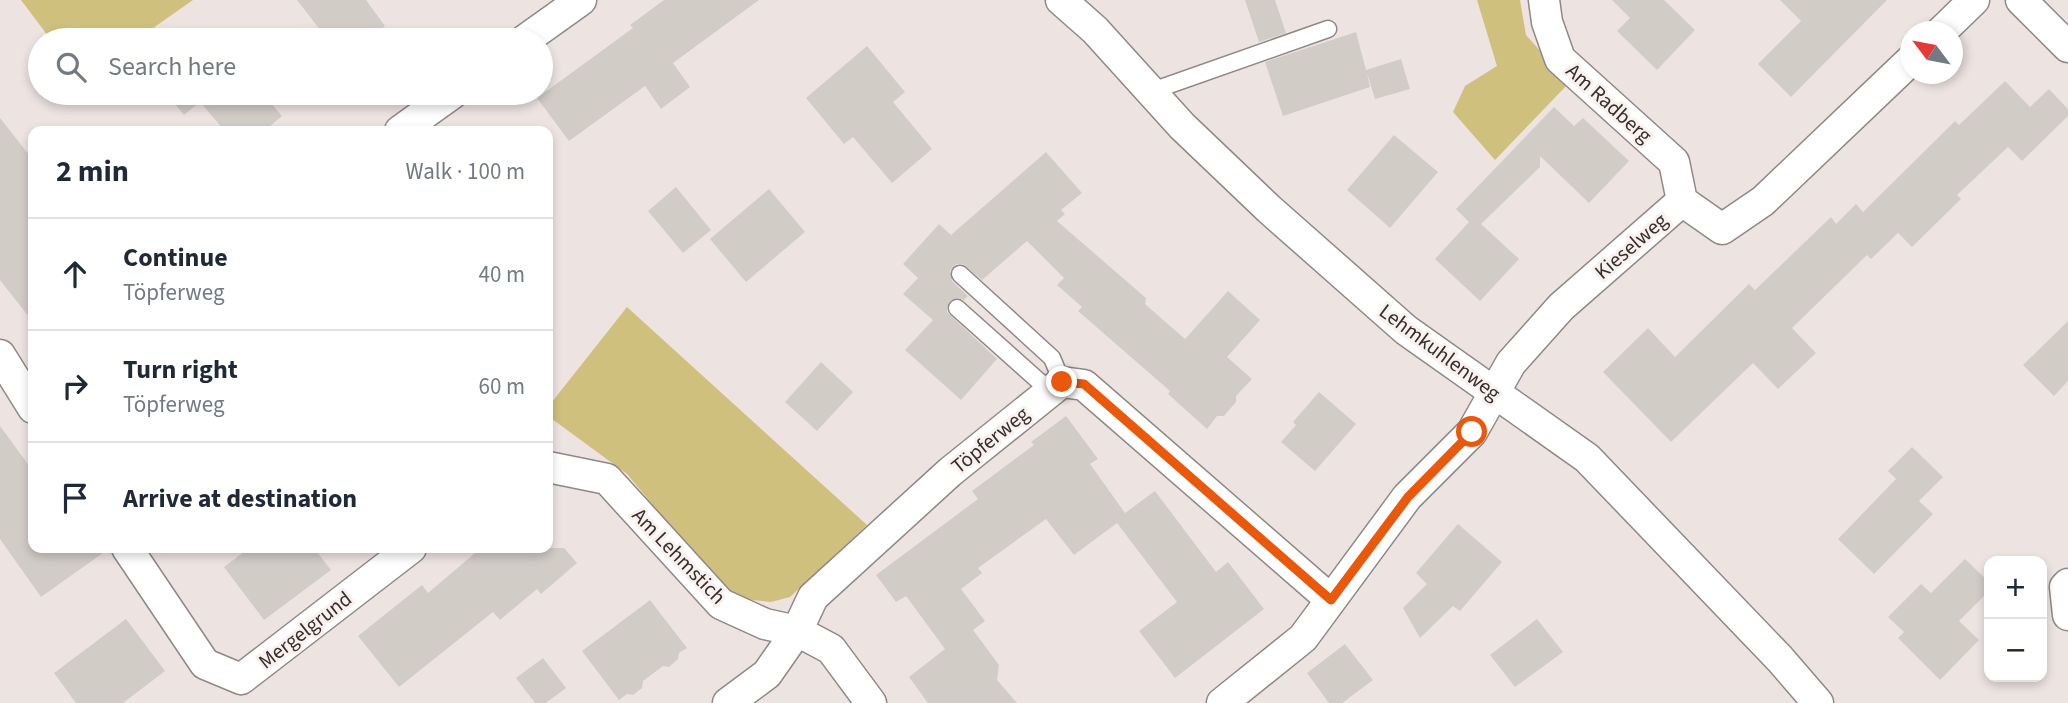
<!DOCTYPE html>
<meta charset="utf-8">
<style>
:root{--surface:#fff;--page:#f6f6f7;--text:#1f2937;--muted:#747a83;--line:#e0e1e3}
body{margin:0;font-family:"Source Sans 3",sans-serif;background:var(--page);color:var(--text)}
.controls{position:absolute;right:21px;bottom:21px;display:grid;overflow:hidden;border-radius:14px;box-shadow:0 4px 10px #0003}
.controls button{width:63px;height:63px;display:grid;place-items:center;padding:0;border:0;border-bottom:2px solid var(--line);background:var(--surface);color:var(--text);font:35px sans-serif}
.compass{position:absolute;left:1900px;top:21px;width:63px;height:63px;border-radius:50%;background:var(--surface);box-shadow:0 4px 10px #0003;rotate:302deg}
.stop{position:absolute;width:21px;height:21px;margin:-16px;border:5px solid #ea580c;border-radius:50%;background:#fff}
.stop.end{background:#ea580c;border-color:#fff;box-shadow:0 2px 7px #0008}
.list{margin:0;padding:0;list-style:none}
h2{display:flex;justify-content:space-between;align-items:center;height:91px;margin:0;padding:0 28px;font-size:30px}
h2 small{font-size:23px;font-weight:400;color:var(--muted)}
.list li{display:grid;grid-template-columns:46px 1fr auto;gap:21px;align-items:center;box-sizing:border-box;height:112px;padding:0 28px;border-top:2px solid var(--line)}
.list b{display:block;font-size:26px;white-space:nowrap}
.list p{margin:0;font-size:23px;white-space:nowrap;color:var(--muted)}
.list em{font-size:23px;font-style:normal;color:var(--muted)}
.icon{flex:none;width:38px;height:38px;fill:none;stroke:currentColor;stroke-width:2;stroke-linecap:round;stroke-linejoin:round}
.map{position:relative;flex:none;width:2068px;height:703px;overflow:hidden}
.search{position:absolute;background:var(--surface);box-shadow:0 4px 10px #0003;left:28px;top:28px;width:525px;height:77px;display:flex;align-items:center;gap:18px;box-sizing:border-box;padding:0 24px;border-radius:38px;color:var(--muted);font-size:26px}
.panel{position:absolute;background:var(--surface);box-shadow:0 4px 10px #0003;left:28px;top:126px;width:525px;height:427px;border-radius:14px}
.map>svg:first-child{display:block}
</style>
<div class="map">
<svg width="2068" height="703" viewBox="0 0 2068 703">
<rect width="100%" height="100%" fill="#ede4e2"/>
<!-- green -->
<path fill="#cfc07e" d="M 21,0 L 193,0 L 136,40 L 51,40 Z
M 1477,0 L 1520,0 L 1526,35 L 1569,83 L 1495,160 L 1453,112 L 1465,86 L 1497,66 Z
M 627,307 L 867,525 L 790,597 L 771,602 L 743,599 L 721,587 L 627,474 L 548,416 L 548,407 Z"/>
<!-- building -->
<path fill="#d2ccc7" d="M 297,0 L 366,0 L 385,26 L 366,40 L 328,40 Z
M 664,0 L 759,0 L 673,63 L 690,87 L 661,109 L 645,86 L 569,141 L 537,98 L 633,28 L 630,25 Z
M 1245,0 L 1275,0 L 1286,33 L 1259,42 Z
M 1612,0 L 1664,0 L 1695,30 L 1657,70 L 1617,31 L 1630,18 Z
M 1780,0 L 1887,0 L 1791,97 L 1758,64 L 1801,21 Z
M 1356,32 L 1366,70 L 1401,59 L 1410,89 L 1375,99 L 1367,73 L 1370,87 L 1283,116 L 1265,62 Z
M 867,46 L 905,92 L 893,102 L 932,149 L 892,183 L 853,137 L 844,144 L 806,98 Z
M 2005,81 L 2030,107 L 2049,89 L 2068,109 L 2068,116 L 2022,161 L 2008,147 L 1957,195 L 1961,199 L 1912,247 L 1898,233 L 1871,259 L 1867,255 L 1792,328 L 1816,353 L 1778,389 L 1753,363 L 1671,442 L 1603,372 L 1648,328 L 1675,357 L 1749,284 L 1755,290 L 1831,217 L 1836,224 L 1856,204 L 1863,212 L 1955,121 L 1959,125 Z
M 166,93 L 269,93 L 265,96 L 282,116 L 264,131 L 225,131 L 200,102 L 184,115 Z
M 1554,107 L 1574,126 L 1583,118 L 1629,161 L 1589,203 L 1540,156 L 1540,167 L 1481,224 L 1519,259 L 1480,301 L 1435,259 L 1469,222 L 1456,209 Z
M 0,118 L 33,160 L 33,322 L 0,280 Z
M 1394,135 L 1438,172 L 1390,228 L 1347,190 Z
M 1046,152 L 1082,193 L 1061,210 L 1065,214 L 1057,221 L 1146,298 L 1145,304 L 1185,339 L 1228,291 L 1260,320 L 1227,357 L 1252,379 L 1236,396 L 1236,402 L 1224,416 L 1217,416 L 1207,429 L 1168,394 L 1170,391 L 1078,311 L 1082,307 L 1057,285 L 1064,278 L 1027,241 L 982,280 L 963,264 L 956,264 L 950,271 L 952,281 L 968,296 L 964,300 L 958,298 L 950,301 L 947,307 L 947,312 L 997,359 L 961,400 L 905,350 L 933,320 L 903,294 L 918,278 L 903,264 L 939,224 L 951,235 Z
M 676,187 L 711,230 L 683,253 L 648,211 Z
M 769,189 L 805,232 L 746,282 L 710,239 Z
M 2068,321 L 2068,381 L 2054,396 L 2023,365 Z
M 821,362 L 853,392 L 817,431 L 785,402 Z
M 1319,392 L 1356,424 L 1315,471 L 1281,442 L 1296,425 L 1293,422 Z
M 1066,416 L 1098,459 L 1090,464 L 1125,513 L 1155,491 L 1216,572 L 1228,562 L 1264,609 L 1175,678 L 1139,631 L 1177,602 L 1117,523 L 1074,555 L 1046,519 L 978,568 L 982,573 L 961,589 L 985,621 L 973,630 L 999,665 L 997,680 L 1017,703 L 928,703 L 909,677 L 945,649 L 906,596 L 896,602 L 876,575 L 978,499 L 972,491 L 1034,445 L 1031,442 Z
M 0,426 L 33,471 L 33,548 L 110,548 L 41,597 L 0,539 Z
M 1912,447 L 1943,477 L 1919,501 L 1933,514 L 1874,574 L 1838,539 L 1896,479 L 1888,471 Z
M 1458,524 L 1502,562 L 1460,611 L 1453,606 L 1420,638 L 1403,608 L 1427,584 L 1416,573 Z
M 249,548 L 314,548 L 331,570 L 264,620 L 224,567 Z
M 481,548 L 564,548 L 577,563 L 541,594 L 537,589 L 500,620 L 493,612 L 399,687 L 358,636 L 422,585 L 428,593 Z
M 1965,559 L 1989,582 L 1989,591 L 1959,621 L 1979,640 L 1940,680 L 1898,638 L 1904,632 L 1888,617 L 1921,584 L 1931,593 Z
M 650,600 L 687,648 L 679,653 L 678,659 L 669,667 L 663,666 L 643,681 L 642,688 L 633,695 L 627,694 L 619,700 L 582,651 Z
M 126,619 L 165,671 L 123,703 L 76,703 L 54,673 Z
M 1537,619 L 1563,652 L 1515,687 L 1490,655 Z
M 1345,644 L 1373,680 L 1342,703 L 1329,703 L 1307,673 Z
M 543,658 L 566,688 L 546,703 L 535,703 L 516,678 Z"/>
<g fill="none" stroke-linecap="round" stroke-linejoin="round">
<!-- service casing -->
<g stroke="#908886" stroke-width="19">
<path id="service" d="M 1152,91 L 1328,29
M 960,274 L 1052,358 L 1062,382
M 957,308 L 1050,391"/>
</g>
<!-- minor casing -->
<g stroke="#908886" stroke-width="33">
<path id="minor" d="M 1061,0 L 1095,30 L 1182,126 L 1269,209 L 1406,330 L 1587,458 L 1780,659 L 1818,703
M 1544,0 L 1547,22 L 1560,59 L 1674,162 L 1682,201
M 2021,0 L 2068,47
M 1941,32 L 1974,0
M 525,40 L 581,0
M 400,131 L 453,93
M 0,355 L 33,408
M 548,467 L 607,479 L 721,604 L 765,624 L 797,631 L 831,649 L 871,703
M 127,548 L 205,664 L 241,679 L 411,548
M 2068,584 L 2065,587 L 2068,615
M 728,703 L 767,674 L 797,631 L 813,597 L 950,472 L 1062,382 L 1084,385 L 1331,600
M 1222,703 L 1303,638 L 1407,497 L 1472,432 L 1511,363 L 1561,307 L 1682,201 L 1722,229 L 1763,201 L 1910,61"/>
</g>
<!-- service -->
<use href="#service" stroke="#fff" stroke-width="16"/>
<!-- minor -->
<use href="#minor" stroke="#fff" stroke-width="30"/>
</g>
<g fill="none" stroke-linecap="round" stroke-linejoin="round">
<!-- route -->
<path stroke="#ea580c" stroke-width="9" d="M 1062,382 L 1084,384 L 1331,600 L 1408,497 L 1472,432"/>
</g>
<g text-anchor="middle" stroke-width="6" stroke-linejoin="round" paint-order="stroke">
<!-- street labels -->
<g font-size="21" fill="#33302f" stroke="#faf1ef">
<text transform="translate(1609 103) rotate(42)" y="7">Am Radberg</text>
<text transform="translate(1631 246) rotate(-41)" y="7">Kieselweg</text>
<text transform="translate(1440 352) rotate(37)" y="7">Lehmkuhlenweg</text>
<text transform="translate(990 440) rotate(-39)" y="7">Töpferweg</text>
<text transform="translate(679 556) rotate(46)" y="7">Am Lehmstich</text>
<text transform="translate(305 630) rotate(-38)" y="7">Mergelgrund</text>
</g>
</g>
</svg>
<div class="controls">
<button>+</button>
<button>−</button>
</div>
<svg class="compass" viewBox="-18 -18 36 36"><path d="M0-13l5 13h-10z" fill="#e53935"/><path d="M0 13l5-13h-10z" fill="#747a83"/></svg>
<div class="stop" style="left:1472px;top:432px"></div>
<div class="stop end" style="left:1062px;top:382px"></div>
<div class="search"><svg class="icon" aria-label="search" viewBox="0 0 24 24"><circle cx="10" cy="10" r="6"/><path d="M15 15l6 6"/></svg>Search here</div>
<section class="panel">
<h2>2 min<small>Walk · 100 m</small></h2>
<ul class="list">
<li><svg class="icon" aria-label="ahead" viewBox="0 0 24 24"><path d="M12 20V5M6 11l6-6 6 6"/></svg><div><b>Continue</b><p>Töpferweg</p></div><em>40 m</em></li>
<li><svg class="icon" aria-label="right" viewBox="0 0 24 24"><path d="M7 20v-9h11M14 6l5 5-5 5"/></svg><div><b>Turn right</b><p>Töpferweg</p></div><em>60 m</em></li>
<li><svg class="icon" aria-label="arrive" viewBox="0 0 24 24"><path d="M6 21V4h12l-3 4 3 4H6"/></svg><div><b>Arrive at destination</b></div></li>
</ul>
</section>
</div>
